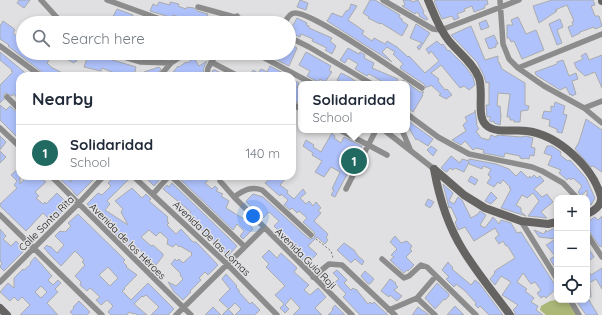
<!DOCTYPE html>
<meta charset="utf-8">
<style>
:root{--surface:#fff;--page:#f6f6f7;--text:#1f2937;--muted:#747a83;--line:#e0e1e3;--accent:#216a61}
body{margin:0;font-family:Quicksand,sans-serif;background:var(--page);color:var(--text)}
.controls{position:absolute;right:12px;bottom:12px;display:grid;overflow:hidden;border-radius:8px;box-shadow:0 2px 6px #0003}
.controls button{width:36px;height:36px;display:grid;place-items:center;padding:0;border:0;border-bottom:1px solid var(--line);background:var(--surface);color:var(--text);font:20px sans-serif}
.you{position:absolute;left:253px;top:216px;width:14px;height:14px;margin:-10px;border:3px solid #fff;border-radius:50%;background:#1a73e8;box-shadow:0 0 0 6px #1a73e833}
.badge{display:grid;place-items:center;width:26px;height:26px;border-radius:50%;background:var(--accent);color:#fff;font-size:13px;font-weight:700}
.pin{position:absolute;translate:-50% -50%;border:2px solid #fff;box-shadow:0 1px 4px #0006}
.popup{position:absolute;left:298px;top:81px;width:112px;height:52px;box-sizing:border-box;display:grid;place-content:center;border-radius:8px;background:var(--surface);filter:drop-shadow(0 1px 3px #0005);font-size:13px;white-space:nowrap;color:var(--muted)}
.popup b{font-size:15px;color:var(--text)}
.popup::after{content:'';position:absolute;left:50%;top:100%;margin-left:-8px;border:8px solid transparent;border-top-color:var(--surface)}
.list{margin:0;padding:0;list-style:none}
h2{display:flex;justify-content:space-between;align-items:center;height:52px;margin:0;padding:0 16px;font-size:17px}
h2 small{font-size:13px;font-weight:400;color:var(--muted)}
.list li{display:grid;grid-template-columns:26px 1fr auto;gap:12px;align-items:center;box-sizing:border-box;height:56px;padding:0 16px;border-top:1px solid var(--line)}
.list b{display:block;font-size:15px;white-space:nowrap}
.list p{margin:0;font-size:13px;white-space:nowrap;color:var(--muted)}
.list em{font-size:13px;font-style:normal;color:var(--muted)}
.icon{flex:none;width:22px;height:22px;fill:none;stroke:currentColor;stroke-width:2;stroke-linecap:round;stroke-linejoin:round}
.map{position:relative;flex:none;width:602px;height:315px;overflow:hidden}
.search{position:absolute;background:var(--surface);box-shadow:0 2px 6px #0003;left:16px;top:16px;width:280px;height:44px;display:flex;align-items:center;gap:10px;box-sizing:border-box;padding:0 14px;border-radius:22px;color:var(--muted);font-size:15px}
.panel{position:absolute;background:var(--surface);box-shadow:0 2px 6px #0003;left:16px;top:72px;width:280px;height:108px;border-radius:12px}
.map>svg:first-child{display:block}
</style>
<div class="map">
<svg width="602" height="315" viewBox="0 0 602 315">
<rect width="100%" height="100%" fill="#e0e0e2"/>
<!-- forest -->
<path fill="#aab777" d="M 557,300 L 566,300 L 578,315 L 546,315 L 540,310 L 541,306 L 550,301 Z"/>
<!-- building -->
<path fill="#afc2fc" stroke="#aaabac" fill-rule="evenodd" d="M 19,0 L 30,0 L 24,8 L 17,3 Z
M 300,0 L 308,3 L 306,10 L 297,7 Z
M 370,0 L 375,0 L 400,15 L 399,17 L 402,19 L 402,21 L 408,25 L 402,36 L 381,23 L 380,24 L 368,18 L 369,17 L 363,13 Z
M 403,0 L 411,0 L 412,2 L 418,0 L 424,12 L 423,13 L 428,19 L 426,20 L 419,16 L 420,15 L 416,12 L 415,14 L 402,6 L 405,5 Z
M 437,0 L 487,0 L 488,4 L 484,6 L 485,8 L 474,12 L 472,6 L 464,9 L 465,11 L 457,14 L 459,18 L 454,20 L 452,16 L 442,19 L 434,1 Z
M 552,0 L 593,0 L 595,5 L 591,6 L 595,16 L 599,16 L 602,26 L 595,29 L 594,27 L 580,32 L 580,33 L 572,37 L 568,27 L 573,25 L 572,22 L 574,21 L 567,5 L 555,10 L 557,11 L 539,23 L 533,6 Z
M 159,2 L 170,5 L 170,2 L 179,4 L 178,6 L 186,9 L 187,7 L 194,8 L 197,11 L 208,14 L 207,16 L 206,17 L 204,17 L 203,23 L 186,23 L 183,22 L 183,19 L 173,15 L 173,18 L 150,11 L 153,4 L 157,6 Z
M 351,4 L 357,6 L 348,20 L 364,31 L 362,34 L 372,41 L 374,38 L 385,44 L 387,41 L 397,47 L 408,57 L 409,56 L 425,73 L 439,61 L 431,51 L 429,54 L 426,49 L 437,41 L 441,45 L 443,44 L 448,51 L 449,50 L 465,66 L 473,77 L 475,85 L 469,90 L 464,86 L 460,88 L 441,65 L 431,73 L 439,79 L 438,81 L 445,90 L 447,89 L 452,95 L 446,99 L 439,95 L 441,94 L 431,85 L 429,87 L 428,86 L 426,88 L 424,84 L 401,69 L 400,67 L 403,64 L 393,54 L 395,52 L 387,47 L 382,52 L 392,62 L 327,21 L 332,13 L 342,17 L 346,11 L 349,10 Z
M 117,9 L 133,15 L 131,19 L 139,23 L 120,23 L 111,20 Z
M 218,17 L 231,20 L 231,23 L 217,23 Z
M 518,17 L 526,34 L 536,30 L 544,50 L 522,59 L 514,41 L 511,42 L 509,38 L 507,38 L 507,25 L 513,25 L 511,20 Z
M 297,18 L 307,23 L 306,25 L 309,26 L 309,28 L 332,38 L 330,41 L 336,46 L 332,54 L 325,50 L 327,48 L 312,41 L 313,39 L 301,34 L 300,37 L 293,34 L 295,29 L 292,27 Z
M 560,19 L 563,27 L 557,30 L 562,43 L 557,45 L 549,24 Z
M 486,20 L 489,27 L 481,30 L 479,23 Z
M 3,21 L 13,28 L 15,30 L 13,33 L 20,39 L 23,35 L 23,53 L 39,53 L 49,60 L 47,63 L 51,67 L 68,76 L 47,76 L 8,46 L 9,45 L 0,39 L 0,26 Z
M 416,24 L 430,33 L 419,50 L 417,47 L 422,43 L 410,38 Z
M 471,26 L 485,60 L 498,56 L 498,62 L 499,62 L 502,69 L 525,83 L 525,105 L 529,106 L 528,110 L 521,111 L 520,122 L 514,122 L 514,120 L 510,120 L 510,117 L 507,117 L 510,94 L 498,93 L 497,106 L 500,106 L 501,117 L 500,125 L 494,123 L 494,121 L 491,122 L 489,120 L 491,117 L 487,117 L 486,105 L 489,105 L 489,82 L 486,83 L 484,76 L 477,62 L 451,35 Z
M 494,35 L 498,44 L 496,44 L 496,47 L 489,49 L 485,39 Z
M 291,44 L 297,48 L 289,66 L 275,59 L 279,53 L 289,53 L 289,49 Z
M 348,48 L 359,54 L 360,52 L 365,55 L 364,58 L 374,63 L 372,68 L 398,79 L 395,84 L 381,84 L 383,82 L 369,74 L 367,76 L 355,69 L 358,64 L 348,58 L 345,63 L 340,60 Z
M 0,52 L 29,76 L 20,76 L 20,100 L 13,94 L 12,96 L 6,93 L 4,94 L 4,99 L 0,103 L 0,85 L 13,72 L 11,71 L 12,70 L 0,60 Z
M 306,52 L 331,66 L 329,70 L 332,72 L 325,82 L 320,79 L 318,82 L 307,76 L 310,71 L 299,65 Z
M 63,53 L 80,53 L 76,62 L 75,61 L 74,63 L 68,60 Z
M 89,53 L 136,67 L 134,76 L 126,76 L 127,75 L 117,72 L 117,74 L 102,68 L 101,71 L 84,67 Z
M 132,53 L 160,53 L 158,58 L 149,58 L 145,56 L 144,58 Z
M 201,53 L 212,53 L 206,60 Z
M 586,53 L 589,60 L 602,55 L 602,88 L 595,72 L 585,76 L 577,69 L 574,63 L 583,59 L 581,56 Z
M 194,58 L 199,66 L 207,61 L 204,67 L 203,76 L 170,76 L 178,66 L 179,67 L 186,62 L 187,63 Z
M 563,60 L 569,76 L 576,73 L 578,79 L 572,81 L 576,94 L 572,96 L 571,94 L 570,95 L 566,87 L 560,90 L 536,75 L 535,72 L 557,64 L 557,62 Z
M 270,66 L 289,76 L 250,76 L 253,70 L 258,73 L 261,69 L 267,72 Z
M 159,67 L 161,69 L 156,76 L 140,76 L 144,72 Z
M 213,70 L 215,70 L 226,76 L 217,76 L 212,73 Z
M 341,73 L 349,77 L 360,84 L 344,84 L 337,80 Z
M 292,79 L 299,83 L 297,87 L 301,89 L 301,104 L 292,100 Z
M 403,80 L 420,92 L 424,92 L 422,94 L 423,95 L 413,112 L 407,107 L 407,84 L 400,84 Z
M 555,102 L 565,106 L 563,114 L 567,115 L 562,133 L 557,132 L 557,129 L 549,126 L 550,120 L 542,118 L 544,111 L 551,112 L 551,106 L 554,107 Z
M 0,105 L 6,110 L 10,106 L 20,115 L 20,140 L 0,120 Z
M 475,110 L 477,124 L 476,124 L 479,129 L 476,131 L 481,138 L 489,140 L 491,135 L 496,137 L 497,135 L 521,137 L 526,136 L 533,138 L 531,147 L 535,148 L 534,156 L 530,155 L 529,159 L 525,158 L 524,159 L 520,158 L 520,156 L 505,153 L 504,157 L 483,153 L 484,150 L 476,148 L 473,150 L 465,141 L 461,145 L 452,140 L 466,131 L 463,125 L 467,121 L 465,117 L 475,112 Z
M 586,119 L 602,130 L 602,172 L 593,166 L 591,167 L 575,149 L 579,142 Z
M 407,120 L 433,139 L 428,146 L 417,139 L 416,140 L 407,125 Z
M 332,133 L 335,136 L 334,138 L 341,143 L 344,137 L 362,146 L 335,197 L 331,195 L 334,190 L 332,189 L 340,172 L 331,167 L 324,177 L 315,172 L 322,161 L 312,155 L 313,153 L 303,146 L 306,140 L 314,145 L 313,147 L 321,152 Z
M 0,136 L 6,142 L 0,150 Z
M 431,146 L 437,150 L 433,156 L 427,150 Z
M 547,146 L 552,146 L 561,152 L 560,155 L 568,161 L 570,160 L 586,178 L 595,198 L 591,205 L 587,201 L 587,190 L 581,196 L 578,192 L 582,186 L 573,178 L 571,180 L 569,178 L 567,180 L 559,173 L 561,170 L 548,165 L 552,156 L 544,153 Z
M 0,151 L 6,157 L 0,163 Z
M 451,156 L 460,163 L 462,159 L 469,161 L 469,159 L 496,164 L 509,169 L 516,176 L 521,171 L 528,178 L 530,176 L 531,178 L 534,175 L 537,178 L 540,176 L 544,181 L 534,189 L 542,197 L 547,194 L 553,202 L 541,212 L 547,218 L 528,216 L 539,201 L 533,193 L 527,198 L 522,195 L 516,205 L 521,208 L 521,212 L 526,216 L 501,208 L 511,189 L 509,188 L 510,187 L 503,180 L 500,184 L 498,182 L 494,187 L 487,183 L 491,177 L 488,175 L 491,169 L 483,166 L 482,169 L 469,164 L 469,162 L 464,172 L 455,168 L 453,170 L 450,168 L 447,172 L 445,171 L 441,168 Z
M 20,167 L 20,184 L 27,176 L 37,176 L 46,182 L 35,192 L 39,196 L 36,198 L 43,204 L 45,202 L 46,204 L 57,193 L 69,205 L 52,222 L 43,213 L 26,231 L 0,206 L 0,204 L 17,188 L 14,185 L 17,181 L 11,175 Z
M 61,176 L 70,176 L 70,182 L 76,176 L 91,176 L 94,179 L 77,196 L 73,192 L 74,192 L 60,179 Z
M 115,176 L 125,176 L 128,180 L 107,201 L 110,204 L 105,210 L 128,225 L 121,212 L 123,209 L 115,201 L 132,188 L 142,198 L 146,194 L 151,199 L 149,201 L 168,217 L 167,219 L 168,220 L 167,222 L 169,223 L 167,225 L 176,234 L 181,229 L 193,242 L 196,242 L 218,265 L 208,275 L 205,272 L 199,278 L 201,280 L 190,291 L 191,292 L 183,300 L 174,292 L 168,282 L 176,286 L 183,279 L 180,275 L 181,274 L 171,264 L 175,259 L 177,261 L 179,259 L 183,263 L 192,255 L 191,254 L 192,253 L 180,246 L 179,247 L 176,244 L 173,247 L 167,244 L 168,239 L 160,232 L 156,236 L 149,230 L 141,237 L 151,246 L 153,245 L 163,254 L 163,256 L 156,265 L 151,261 L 147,265 L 139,257 L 143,253 L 134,245 L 129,247 L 112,231 L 116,226 L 108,221 L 106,224 L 87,204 L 98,193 L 102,195 L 111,186 L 108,183 Z
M 144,176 L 163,176 L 154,186 Z
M 182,176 L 213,176 L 205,183 L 212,189 L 215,186 L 218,189 L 216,191 L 223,194 L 221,196 L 229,201 L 226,208 L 244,219 L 253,229 L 243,239 L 240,236 L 244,231 L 237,224 L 233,230 L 180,179 Z
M 273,176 L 288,176 L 280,185 L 288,191 L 287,193 L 294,199 L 303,189 L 306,193 L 300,198 L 306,204 L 309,201 L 313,206 L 316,202 L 321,208 L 318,210 L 321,213 L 314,221 L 328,234 L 326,238 L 328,240 L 325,244 L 317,237 L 308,246 L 317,254 L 307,264 L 281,238 L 284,236 L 274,226 L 279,221 L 269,212 L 262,219 L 246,201 L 253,194 L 263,197 L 308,238 L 310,239 L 314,238 L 315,236 L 314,232 L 303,222 L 307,218 L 299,211 L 297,213 L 292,208 L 290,210 L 284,205 L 288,200 L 281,194 L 280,196 L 275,192 L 265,183 Z
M 471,176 L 478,180 L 475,185 L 468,181 Z
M 172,183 L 237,246 L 228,256 L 205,233 L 187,217 L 191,212 L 163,189 L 167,185 L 169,187 Z
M 443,184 L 453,193 L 449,201 L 454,204 L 458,197 L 462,200 L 471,218 L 478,214 L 480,211 L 486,215 L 480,225 L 485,228 L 493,217 L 499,224 L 501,220 L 511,223 L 517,233 L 521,232 L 557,288 L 546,298 L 544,296 L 541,298 L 537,293 L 541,290 L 535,282 L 531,284 L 523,273 L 517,282 L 527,289 L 525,291 L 534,298 L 531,302 L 538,306 L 536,310 L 543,315 L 515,315 L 515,312 L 513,310 L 518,305 L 502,295 L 511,282 L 501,276 L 495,285 L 490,279 L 495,273 L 494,272 L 496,270 L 515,258 L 507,245 L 506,246 L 503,241 L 499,244 L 495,238 L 499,235 L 495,228 L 474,241 L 465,227 L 458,230 L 455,222 L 457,220 L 451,207 L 449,208 Z
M 491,192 L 497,198 L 491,204 L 485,201 Z
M 428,199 L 434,202 L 430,208 L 425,205 Z
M 78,214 L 122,257 L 125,260 L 123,262 L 127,266 L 126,267 L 137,275 L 124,288 L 125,289 L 122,291 L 131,300 L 148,283 L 174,309 L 168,315 L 151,315 L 159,307 L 146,295 L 143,297 L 142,296 L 134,304 L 147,315 L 137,315 L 135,313 L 134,314 L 129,312 L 127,315 L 111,315 L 108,312 L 113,306 L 107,300 L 101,305 L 96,300 L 100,297 L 90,288 L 87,291 L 80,285 L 81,282 L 75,276 L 85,265 L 82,262 L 84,260 L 75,251 L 61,266 L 52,257 L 44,248 L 47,245 L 49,247 L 50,246 L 57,253 L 64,245 L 55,236 L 60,231 L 65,232 L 71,226 L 68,223 ZM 108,267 L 118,278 L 110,286 L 99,275 Z
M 602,216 L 602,246 L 600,247 L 587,228 L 590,226 L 587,222 L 595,217 L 598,220 Z
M 554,228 L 557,228 L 557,264 L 554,266 L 550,259 L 555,256 L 546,245 L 556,239 L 539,237 L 534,230 L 544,234 L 546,230 L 547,232 Z
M 0,229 L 6,236 L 3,239 L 11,246 L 16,241 L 25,250 L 4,271 L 0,267 L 2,263 L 0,261 Z
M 395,236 L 401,243 L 407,241 L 412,246 L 410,249 L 412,251 L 406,257 L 414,265 L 408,271 L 407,270 L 404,273 L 390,260 L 394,257 L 391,255 L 397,249 L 390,242 Z
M 344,243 L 354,250 L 358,256 L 364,261 L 362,265 L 355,259 L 351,263 L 337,250 Z
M 587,246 L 594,257 L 590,260 L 587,255 Z
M 269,250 L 277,258 L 281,253 L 297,268 L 294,272 L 309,285 L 304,290 L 310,295 L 318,288 L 326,297 L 315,308 L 322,315 L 293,315 L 300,308 L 291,298 L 285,305 L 289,309 L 285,313 L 280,308 L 284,304 L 275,295 L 285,286 L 266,267 L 269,264 L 262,257 Z
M 35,257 L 52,276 L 48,280 L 53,285 L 58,280 L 61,283 L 55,289 L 58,292 L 47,303 L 58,315 L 20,315 L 30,305 L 22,297 L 18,301 L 14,297 L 10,301 L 0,292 L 8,283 L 14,288 L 14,278 L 23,269 L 24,270 L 31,264 L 30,263 ZM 41,286 L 47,292 L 41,298 L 35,292 Z
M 448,262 L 453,268 L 452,269 L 471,285 L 475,280 L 479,283 L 503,315 L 489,315 L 480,306 L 478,308 L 475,305 L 476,303 L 464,290 L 456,284 L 454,287 L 446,279 L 449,277 L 442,270 Z
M 587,268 L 591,275 L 602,268 L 602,289 L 596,279 L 588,284 L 590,284 L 591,297 L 587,297 Z
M 337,270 L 347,280 L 344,283 L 351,290 L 353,288 L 356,290 L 356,289 L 368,304 L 370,302 L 372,304 L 374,302 L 388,315 L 360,315 L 343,297 L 346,294 L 335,282 L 339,279 L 333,273 Z
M 365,271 L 374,279 L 370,284 L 368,284 L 361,276 Z
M 226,274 L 237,286 L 236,287 L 239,290 L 239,292 L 250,304 L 252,302 L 260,310 L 255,315 L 235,315 L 241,309 L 235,303 L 229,309 L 219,300 L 230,289 L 222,279 Z
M 390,279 L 396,283 L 395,284 L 398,287 L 394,290 L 402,296 L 397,301 L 390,295 L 389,297 L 381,291 Z
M 437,283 L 449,294 L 449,296 L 445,300 L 444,299 L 435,309 L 425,298 Z
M 580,300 L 589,300 L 598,315 L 586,315 L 577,302 Z
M 79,301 L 90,312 L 87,315 L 73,315 L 70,312 L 74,308 L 73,307 Z
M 335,305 L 345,315 L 328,315 L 333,310 L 332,309 Z
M 455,306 L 464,315 L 447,315 Z
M 213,307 L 221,315 L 205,315 Z
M 418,307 L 423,311 L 424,311 L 429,315 L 412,315 Z
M 228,309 L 234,315 L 222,315 Z"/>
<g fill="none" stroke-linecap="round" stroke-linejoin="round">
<!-- path -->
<path stroke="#767678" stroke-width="1" stroke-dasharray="2 2" stroke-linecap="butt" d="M 316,239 L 331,251 L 333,258"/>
<!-- street -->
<path stroke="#8d8c8c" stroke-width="5.5" d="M 41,0 L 62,23
M 107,0 L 171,23
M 383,0 L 433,29 L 441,30 L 519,0
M 500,0 L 503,44 L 509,59 L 518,68 L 544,86 L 584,108 L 602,123
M 198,7 L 257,23
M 235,23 L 237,16
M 285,23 C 287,18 290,13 295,13 C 313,12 402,75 422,88
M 289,37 L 309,47 L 372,84
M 0,46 L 41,76
M 111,53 L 141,62 L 171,63
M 255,53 L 313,84
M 211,62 L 238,76
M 518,68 L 602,34
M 160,76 L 171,63 L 186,53
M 207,76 L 208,68 L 217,53
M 7,97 L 20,110
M 292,104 L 301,109
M 584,108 L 602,101
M 407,114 L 438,137 L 469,154 L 532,167 L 542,171 L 563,183 L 577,198
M 0,128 L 20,147
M 340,130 L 387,155
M 384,130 L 434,169
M 402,130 L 410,149
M 51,176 L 191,315
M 133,176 L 227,264 L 277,315
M 171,176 L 244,246
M 220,176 L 220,181 L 234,197 L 352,315
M 346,189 L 376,130
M 153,194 L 169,176
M 234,197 C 244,190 251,186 262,190 L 311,235
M 0,215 L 102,315
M 521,221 L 557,279
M 587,234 L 602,257
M 382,259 L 404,278 L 409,276 L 421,265 L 427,267 L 476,315
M 313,277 L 329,264 L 342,265 L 395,315
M 0,282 L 78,204 L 104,176
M 417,298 L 435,315
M 570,300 L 579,315
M 389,310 L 417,298 L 436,276
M 176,315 L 264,228"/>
<!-- secondary -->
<path stroke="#656463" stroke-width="8" d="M 428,0 C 434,14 439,29 449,41 C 459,53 473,63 479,78 C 484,92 476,116 486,125 C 495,134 515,129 527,131 C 558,135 593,167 601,197 C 602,205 594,211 587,214
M 602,0 L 602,1
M 434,169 C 439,197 448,226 463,250 C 477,273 494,293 510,315
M 434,169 L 464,195 L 485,208 L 521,221 L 548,224 L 557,222
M 0,308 L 7,315"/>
</g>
<g text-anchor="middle" stroke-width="3" stroke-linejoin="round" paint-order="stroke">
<!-- street labels -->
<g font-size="10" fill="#141415" stroke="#e0e0e2">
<text transform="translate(46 223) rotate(-45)" y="4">Calle Santa Rita</text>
<text transform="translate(212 238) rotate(44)" y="4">Avenida De las Lomas</text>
<text transform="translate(128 241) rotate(45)" y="4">Avenida de los Héroes</text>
<text transform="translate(306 258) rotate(45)" y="4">Avenida Guía Roji</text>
</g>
</g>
</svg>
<div class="controls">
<button>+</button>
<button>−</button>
<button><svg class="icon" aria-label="locate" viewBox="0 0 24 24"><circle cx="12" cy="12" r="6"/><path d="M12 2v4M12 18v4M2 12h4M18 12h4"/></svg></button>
</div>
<div class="you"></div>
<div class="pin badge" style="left:354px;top:161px">1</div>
<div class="popup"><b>Solidaridad</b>School</div>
<div class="search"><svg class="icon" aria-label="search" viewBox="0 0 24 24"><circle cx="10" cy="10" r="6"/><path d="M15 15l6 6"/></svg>Search here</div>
<section class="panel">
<h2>Nearby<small></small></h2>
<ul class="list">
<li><span class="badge">1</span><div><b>Solidaridad</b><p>School</p></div><em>140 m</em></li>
</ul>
</section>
</div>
